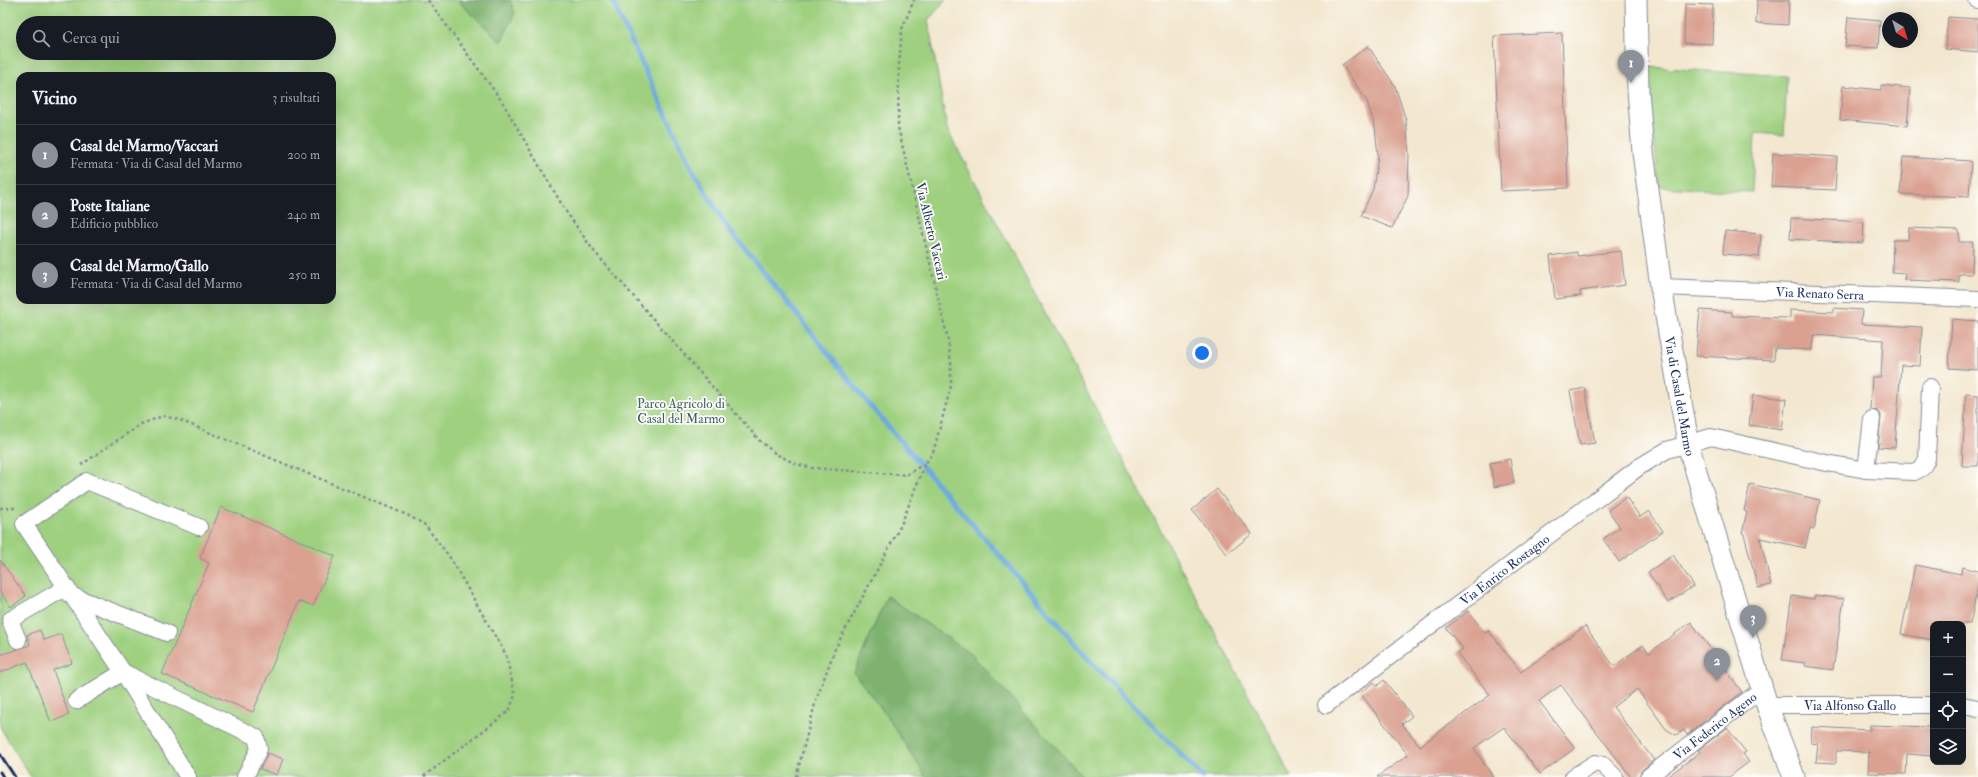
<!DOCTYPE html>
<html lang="it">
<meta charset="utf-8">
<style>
:root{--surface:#171b24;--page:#20242c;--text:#f1f3f6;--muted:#9ea1a6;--line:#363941;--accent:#8c9099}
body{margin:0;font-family:"IM FELL Double Pica",serif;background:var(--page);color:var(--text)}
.controls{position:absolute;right:12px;bottom:12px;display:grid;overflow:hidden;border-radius:8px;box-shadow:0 4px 16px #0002}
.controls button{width:36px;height:36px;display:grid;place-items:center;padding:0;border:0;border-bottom:1px solid var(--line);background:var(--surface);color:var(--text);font:20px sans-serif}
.compass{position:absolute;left:1882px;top:12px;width:36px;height:36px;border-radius:50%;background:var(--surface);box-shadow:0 4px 16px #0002;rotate:142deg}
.you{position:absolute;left:1202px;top:353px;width:14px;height:14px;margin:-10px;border:3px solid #fff;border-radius:50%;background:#1a73e8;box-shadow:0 0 0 6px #1a73e833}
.badge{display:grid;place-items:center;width:26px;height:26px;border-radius:50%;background:var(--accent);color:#fff;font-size:13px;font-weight:700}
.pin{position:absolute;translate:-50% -33px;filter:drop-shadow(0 1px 2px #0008)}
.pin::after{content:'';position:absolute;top:21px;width:14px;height:12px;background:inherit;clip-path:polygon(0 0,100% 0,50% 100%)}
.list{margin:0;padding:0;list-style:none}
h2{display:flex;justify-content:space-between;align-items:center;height:52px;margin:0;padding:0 16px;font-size:17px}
h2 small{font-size:13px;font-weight:400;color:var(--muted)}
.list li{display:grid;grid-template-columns:26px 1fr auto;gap:12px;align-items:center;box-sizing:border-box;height:60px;padding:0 16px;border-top:1px solid var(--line)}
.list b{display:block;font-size:15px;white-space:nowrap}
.list p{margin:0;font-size:13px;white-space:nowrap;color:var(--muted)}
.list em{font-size:13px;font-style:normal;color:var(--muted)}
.icon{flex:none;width:22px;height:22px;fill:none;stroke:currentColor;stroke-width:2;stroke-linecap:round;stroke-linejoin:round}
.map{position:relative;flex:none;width:1978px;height:777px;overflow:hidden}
.search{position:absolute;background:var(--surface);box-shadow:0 4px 16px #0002;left:16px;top:16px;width:320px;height:44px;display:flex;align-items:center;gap:10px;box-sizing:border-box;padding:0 14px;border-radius:22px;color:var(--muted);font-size:15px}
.panel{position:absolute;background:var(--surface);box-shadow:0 4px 16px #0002;left:16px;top:72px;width:320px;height:232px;border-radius:12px}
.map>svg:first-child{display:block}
</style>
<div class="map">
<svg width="1978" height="777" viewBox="0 0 1978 777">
<rect width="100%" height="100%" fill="#fdfcf7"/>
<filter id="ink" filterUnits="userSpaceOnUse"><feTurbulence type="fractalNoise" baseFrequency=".025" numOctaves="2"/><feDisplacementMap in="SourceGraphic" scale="8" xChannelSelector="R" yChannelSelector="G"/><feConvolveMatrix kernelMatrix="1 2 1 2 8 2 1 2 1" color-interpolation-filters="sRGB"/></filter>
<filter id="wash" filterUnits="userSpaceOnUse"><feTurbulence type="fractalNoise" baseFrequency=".012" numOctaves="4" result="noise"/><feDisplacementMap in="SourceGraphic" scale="16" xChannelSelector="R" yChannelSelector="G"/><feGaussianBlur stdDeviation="0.9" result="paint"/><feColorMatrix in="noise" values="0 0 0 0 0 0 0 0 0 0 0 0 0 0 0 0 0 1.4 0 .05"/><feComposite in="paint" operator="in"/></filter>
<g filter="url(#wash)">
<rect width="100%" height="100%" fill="#f3e7cf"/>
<!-- green -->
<path fill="#9ed07f" stroke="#5c806e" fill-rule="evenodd" d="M 0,0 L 946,0 L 928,20 L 947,129 L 1292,777 L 31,777 L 0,727 ZM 23,23 L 329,23 L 329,53 L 23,53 ZM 20,76 L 332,76 L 332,300 L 20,300 Z
M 1647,67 L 1787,76 L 1784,135 L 1755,133 L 1752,192 L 1659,187 Z"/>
<!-- forest -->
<path fill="#7eb26e" stroke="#4c7066" d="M 457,0 L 510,0 L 515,13 L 501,42 Z
M 887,596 L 971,654 L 1083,777 L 926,777 L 888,718 L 854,673 Z"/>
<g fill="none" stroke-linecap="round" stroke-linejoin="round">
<!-- stream -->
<path stroke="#6daadf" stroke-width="5" d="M 612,0 L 691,167 L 724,223 L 867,402 L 1092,663 L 1203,777"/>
</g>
<g id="blocks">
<!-- building -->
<path fill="#daa191" d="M 1757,0 L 1789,0 L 1788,25 L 1756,23 Z
M 1685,4 L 1713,5 L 1712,44 L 1684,43 Z
M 1848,17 L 1880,20 L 1878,48 L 1845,46 Z
M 1948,17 L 1978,19 L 1978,52 L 1945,49 Z
M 1562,33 L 1568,188 L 1501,191 L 1494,36 Z
M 1368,46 L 1395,86 L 1406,120 L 1409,153 L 1408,196 L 1392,228 L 1361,216 L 1373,189 L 1378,156 L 1375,127 L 1367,101 L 1342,65 Z
M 1881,85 L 1910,88 L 1907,126 L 1840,120 L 1843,86 L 1881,90 Z
M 1773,153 L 1837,157 L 1835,190 L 1771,187 Z
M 1903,157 L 1971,161 L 1969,197 L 1900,194 Z
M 1791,218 L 1864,222 L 1863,243 L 1790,239 Z
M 1909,228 L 1959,230 L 1959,242 L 1973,242 L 1972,274 L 1959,274 L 1959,282 L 1904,280 L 1905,273 L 1892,272 L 1893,240 L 1908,240 Z
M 1725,231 L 1761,234 L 1759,257 L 1723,254 Z
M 1621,251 L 1625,285 L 1580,291 L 1581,296 L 1555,299 L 1550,256 L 1577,252 L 1577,256 Z
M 1834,308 L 1862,310 L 1861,324 L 1922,327 L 1920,366 L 1901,365 L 1895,448 L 1878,447 L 1881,416 L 1877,411 L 1870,410 L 1872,377 L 1881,377 L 1883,340 L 1813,335 L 1812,350 L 1775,348 L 1774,360 L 1696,356 L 1700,310 L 1732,312 L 1732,316 L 1790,318 L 1790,310 L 1834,312 Z
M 1952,319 L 1978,321 L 1978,370 L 1949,368 Z
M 1585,388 L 1595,443 L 1580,445 L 1570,391 Z
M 1966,394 L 1978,395 L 1978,466 L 1962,466 Z
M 1753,395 L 1786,399 L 1782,430 L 1749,425 Z
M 1510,459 L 1514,483 L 1494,487 L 1490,463 Z
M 1750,484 L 1820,500 L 1814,529 L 1810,528 L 1805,548 L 1760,538 L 1771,585 L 1758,588 L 1744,534 L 1742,533 L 1747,512 L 1744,511 Z
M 1217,489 L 1252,534 L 1227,554 L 1192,510 Z
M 1626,497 L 1640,517 L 1649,511 L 1663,531 L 1619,562 L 1603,539 L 1620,527 L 1608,510 Z
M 221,507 L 335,556 L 313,606 L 299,601 L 253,712 L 162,674 L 209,563 L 200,558 Z
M 1673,555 L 1694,586 L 1668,603 L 1648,572 Z
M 0,560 L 26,596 L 11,607 L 0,592 Z
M 1915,565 L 1961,574 L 1962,567 L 1978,571 L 1978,586 L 1970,624 L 1933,624 L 1933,640 L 1901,634 Z
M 1815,595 L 1844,599 L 1833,670 L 1805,666 L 1806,663 L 1782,660 L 1792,596 L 1814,599 Z
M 1468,611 L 1485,633 L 1489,631 L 1521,672 L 1585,626 L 1614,666 L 1643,645 L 1649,653 L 1691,622 L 1742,692 L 1687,735 L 1684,730 L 1676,735 L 1666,729 L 1637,689 L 1613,707 L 1654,760 L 1642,770 L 1639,777 L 1631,777 L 1561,685 L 1539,701 L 1575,748 L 1540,774 L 1504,727 L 1474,748 L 1493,777 L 1377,777 L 1408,755 L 1360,693 L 1374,682 L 1377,686 L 1384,680 L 1412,716 L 1402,724 L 1420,746 L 1490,695 L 1457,653 L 1463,649 L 1446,628 Z
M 40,630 L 44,640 L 61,634 L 72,663 L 53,670 L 69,715 L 51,722 L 27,662 L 0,673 L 0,655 L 30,645 L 27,635 Z
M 1870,725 L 1933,727 L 1933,756 L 1907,754 L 1906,774 L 1868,773 L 1869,752 L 1836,751 L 1836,763 L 1816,762 L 1818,744 L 1811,743 L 1812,727 L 1870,730 Z
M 1727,728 L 1746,752 L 1743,754 L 1749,762 L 1729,777 L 1667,777 L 1700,752 L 1698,750 Z
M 268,753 L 283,759 L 277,775 L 260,769 Z"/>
</g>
</g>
<g filter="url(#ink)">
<use href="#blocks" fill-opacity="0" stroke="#878b96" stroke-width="1"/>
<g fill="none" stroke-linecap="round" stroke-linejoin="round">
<!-- minor casing -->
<g stroke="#878b96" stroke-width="18">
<g id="minor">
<path d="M 1977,0 L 1978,0"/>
<path id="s1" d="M 1661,287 L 1978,299"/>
<path d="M 1866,470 L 1872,419"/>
<path d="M 70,595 L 167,633"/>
<path d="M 18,640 L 10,620 L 65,588"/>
<path d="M 76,701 L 123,672 L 256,737 L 259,749 L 245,777"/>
<path id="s2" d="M 1326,705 L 1639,467 L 1667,450 L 1711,437 L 1827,463 L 1866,470 L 1914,472 L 1922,468 L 1927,459 L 1930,387"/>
<path id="s3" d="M 1767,705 L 1933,705"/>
<path d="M 1963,705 L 1978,708"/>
<path d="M 188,777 L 123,672 L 24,524 L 87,481 L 199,527"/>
<path d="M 1573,777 L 1595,763 L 1603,765 L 1615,777"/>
<path id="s4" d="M 1648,777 L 1762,689"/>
</g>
</g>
<!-- major casing -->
<g stroke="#878b96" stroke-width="23">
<g id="major">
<path id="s5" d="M 1636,0 L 1638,90 L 1643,152 L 1661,287 L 1689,448 L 1767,705 L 1794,777"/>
</g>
</g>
<!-- path -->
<path stroke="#878b96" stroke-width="2.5" stroke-dasharray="3 3" stroke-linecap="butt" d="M 428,0 L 501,100 L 565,210 L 593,250 L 759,440 L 776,454 L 796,464 L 812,468 L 906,475 L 924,464
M 81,465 L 141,424 L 163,416 L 177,419 L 407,515 L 424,524 L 449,556 L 506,655 L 515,695 L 509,711 L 423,777
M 0,508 L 17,508
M 796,777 L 816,700 L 835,649 L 901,525 L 925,464 L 933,453 L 951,386 L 951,363 L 948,340 L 898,127 L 899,65 L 902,29 L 914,0"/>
<!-- minor -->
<use href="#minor" stroke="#fff" stroke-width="16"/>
<!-- major -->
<use href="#major" stroke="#fff" stroke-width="21"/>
<!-- rail -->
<path stroke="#1b2f5e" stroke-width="3" d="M 0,754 L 15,777
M 0,772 L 3,777"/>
</g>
</g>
<g text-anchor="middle" stroke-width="3.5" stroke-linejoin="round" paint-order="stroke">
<!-- street labels -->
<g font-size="13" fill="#1b2f5e" stroke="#fdfcf7">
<text transform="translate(932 231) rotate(77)" y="5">Via Alberto Vaccari</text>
<text dy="5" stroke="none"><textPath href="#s1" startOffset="159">Via Renato Serra</textPath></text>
<text dy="5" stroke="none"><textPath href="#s5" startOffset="399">Via di Casal del Marmo</textPath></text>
<text dy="5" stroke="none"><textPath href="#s2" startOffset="224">Via Enrico Rostagno</textPath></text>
<text dy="5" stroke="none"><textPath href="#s3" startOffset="83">Via Alfonso Gallo</textPath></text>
<text dy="5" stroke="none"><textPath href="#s4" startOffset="84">Via Federico Ageno</textPath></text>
</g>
<!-- park labels -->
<g font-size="13" fill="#425f68" stroke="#fdfcf7">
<text x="681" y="408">Parco Agricolo di<tspan x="681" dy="15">Casal del Marmo</tspan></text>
</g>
</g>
</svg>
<div class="controls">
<button>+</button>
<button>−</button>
<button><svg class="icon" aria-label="locate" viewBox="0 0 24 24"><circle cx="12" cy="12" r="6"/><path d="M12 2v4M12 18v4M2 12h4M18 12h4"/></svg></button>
<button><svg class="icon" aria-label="layers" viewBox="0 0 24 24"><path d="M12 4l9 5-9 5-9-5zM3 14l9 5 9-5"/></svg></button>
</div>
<svg class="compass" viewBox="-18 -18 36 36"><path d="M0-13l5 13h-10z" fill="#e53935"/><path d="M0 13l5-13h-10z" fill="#9ea1a6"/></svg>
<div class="you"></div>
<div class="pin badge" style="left:1631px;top:83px">1</div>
<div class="pin badge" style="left:1717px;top:681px">2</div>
<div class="pin badge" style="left:1753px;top:638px">3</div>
<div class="search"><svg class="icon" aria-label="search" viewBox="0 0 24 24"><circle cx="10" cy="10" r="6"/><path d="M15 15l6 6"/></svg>Cerca qui</div>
<section class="panel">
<h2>Vicino<small>3 risultati</small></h2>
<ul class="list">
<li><span class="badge">1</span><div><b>Casal del Marmo/Vaccari</b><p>Fermata · Via di Casal del Marmo</p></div><em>200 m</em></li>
<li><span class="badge">2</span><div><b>Poste Italiane</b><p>Edificio pubblico</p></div><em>240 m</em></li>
<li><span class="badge">3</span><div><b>Casal del Marmo/Gallo</b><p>Fermata · Via di Casal del Marmo</p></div><em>250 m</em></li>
</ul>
</section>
</div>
